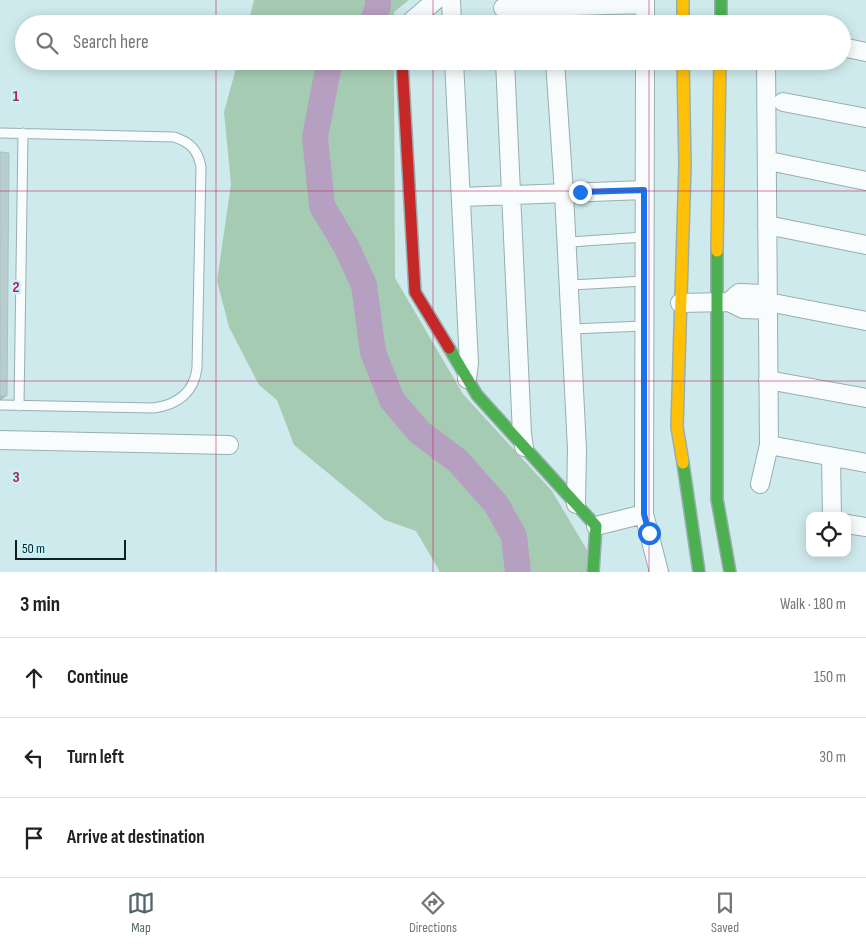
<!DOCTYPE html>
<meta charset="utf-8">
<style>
:root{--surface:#fff;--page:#f6f6f6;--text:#222;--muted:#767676;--line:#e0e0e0;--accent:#51676a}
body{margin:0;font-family:"Sofia Sans Condensed",sans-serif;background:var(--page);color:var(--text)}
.controls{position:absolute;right:15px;bottom:15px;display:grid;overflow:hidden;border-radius:10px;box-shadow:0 2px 12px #0003}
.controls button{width:45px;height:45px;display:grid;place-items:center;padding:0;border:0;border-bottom:1px solid var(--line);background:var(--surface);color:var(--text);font:25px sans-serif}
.scale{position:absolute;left:15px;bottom:12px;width:111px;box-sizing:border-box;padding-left:5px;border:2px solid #0d2123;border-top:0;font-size:14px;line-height:18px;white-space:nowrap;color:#0d2123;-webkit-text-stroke:4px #c2f5fa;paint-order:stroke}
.stop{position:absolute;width:15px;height:15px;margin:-11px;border:4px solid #1a73e8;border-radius:50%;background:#fff}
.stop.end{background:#1a73e8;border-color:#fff;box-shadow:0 1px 5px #0008}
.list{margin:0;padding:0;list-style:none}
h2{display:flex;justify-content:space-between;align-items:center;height:65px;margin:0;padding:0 20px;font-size:21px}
h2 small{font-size:16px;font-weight:400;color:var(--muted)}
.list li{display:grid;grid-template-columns:32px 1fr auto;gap:15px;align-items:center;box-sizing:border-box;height:80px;padding:0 20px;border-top:1px solid var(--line)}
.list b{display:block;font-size:19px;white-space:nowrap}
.list em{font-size:16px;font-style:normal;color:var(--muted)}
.icon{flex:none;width:28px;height:28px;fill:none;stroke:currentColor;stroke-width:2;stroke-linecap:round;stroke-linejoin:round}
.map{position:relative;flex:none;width:866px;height:572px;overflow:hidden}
.search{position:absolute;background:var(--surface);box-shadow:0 2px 12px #0003;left:15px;right:15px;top:15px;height:55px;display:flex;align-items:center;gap:12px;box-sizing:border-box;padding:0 18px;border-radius:28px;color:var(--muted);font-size:19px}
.sheet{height:305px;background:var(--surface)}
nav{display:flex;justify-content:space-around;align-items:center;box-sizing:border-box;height:70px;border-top:1px solid var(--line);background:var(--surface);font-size:14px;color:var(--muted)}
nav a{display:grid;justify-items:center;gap:2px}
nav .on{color:var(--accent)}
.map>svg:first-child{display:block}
</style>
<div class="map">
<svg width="866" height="572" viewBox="0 0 866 572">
<rect width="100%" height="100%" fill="#cfeaed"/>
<!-- forest -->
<path fill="#a6cbb3" d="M 254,0 L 409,0 L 394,12 L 394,24 L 248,24 Z
M 238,61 L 394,61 L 395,278 L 463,394 L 552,491 L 587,550 L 586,572 L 439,572 L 439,570 L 416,531 L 385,520 L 294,445 L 277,400 L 259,385 L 229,327 L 217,281 L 231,184 L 224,112 Z"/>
<!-- shadow -->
<path fill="#0003" d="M 0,154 L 6,396 L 0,401 Z"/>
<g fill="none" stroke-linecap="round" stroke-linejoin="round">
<!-- river -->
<path stroke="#b6a0c1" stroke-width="26" d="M 372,24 L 378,6 L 378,0
M 332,61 L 329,64 L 315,137 L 322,206 L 347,248 L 364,285 L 373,352 L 392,400 L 419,432 L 458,461 L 496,504 L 514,536 L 518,572"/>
</g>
<!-- building -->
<path fill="#b7cdcf" stroke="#abc0c2" d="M 0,152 L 9,153 L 7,396 L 0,396 Z"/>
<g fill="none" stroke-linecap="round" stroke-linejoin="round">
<!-- lane casing -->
<g stroke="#99aeb0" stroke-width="11">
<path id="lane" d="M 0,133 L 174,137 C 190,142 198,150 201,167 L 197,368 C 194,393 177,405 153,408 L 0,405
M 570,242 L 644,237
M 571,285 L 644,281
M 571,329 L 644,326
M 19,406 L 23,133"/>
</g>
<!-- street casing -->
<g stroke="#99aeb0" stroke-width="20">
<path id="street" d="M 451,0 L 452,24
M 552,6 L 553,24
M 503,8 L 645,4
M 408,24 L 436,0
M 645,24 L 645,0
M 842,47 L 866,52
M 454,61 L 469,363 L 467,379
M 505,61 L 522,434 L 524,447
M 555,61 L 564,193 L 577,449 L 576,504
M 645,61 L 644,514 L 659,572
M 783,102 L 866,118
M 769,161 L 866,181
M 461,197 L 644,190
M 767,225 L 866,245
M 729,302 L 739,293 L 767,294
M 768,302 L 866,321
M 680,303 L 729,302 L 743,309 L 768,310
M 768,380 L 866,398
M 0,440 L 229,445
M 769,445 L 866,463
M 831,457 L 832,516
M 760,484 L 769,445 L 766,61
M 847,524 L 866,527
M 596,526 L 644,514"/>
</g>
<!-- fast casing -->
<g stroke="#99aeb0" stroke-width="14">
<path id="fast" d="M 721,0 L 721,24
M 717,251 L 717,499 L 730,572
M 449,348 L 477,395 L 596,526 L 593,572
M 683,463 L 699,572"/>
</g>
<!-- slow casing -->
<g stroke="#99aeb0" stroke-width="14">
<path id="slow" d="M 683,0 L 683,24
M 717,251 L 720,61
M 683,463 L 677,427 L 685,165 L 683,61"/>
</g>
<!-- jam casing -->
<g stroke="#99aeb0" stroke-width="14">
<path id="jam" d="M 402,61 L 415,292 L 449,348"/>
</g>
<!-- lane -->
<use href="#lane" stroke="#f8fcfc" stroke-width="9"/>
<!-- street -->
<use href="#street" stroke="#f8fcfc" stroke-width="18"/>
<!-- fast -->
<use href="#fast" stroke="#4caf50" stroke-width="11"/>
<!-- slow -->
<use href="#slow" stroke="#ffc107" stroke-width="11"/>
<!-- jam -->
<use href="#jam" stroke="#c62828" stroke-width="11"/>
</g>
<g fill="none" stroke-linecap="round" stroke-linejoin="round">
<!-- route -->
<path stroke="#1a73e8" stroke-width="6" d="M 580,192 L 644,190 L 644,514 L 649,533"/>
</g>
<!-- grid -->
<path fill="none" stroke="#c2185b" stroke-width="1" stroke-opacity="0.55" d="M 216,0 L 216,24M 433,0 L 433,24M 649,0 L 649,24M 216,61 L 216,572M 433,61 L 433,572M 649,61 L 649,572M 0,191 L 866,191M 0,381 L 866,381"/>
<g font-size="16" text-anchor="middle" font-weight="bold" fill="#c2185b" stroke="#c2f5fa" stroke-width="5" stroke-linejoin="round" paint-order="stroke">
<text x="16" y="101">1</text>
<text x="16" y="292">2</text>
<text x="16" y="482">3</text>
</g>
</svg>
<div class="controls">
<button><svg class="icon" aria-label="locate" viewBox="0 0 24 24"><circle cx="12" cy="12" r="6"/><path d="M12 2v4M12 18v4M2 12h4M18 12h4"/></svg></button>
</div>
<div class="scale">50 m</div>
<div class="stop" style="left:649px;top:533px"></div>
<div class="stop end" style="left:580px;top:192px"></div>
<div class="search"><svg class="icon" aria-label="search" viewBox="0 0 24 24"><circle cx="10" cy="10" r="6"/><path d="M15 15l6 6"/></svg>Search here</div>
</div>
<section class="sheet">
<h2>3 min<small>Walk · 180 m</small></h2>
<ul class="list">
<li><svg class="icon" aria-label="ahead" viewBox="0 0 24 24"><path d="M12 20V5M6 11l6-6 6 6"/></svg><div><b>Continue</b></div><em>150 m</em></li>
<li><svg class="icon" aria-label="left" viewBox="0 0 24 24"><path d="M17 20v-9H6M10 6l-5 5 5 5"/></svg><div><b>Turn left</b></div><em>30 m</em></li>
<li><svg class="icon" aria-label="arrive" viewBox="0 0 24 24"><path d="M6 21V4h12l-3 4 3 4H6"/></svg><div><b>Arrive at destination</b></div></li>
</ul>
</section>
<nav>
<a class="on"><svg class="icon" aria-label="map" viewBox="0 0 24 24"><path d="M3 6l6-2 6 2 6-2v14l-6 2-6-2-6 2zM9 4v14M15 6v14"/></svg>Map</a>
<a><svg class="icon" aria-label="directions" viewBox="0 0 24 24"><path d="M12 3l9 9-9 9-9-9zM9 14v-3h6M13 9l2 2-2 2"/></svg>Directions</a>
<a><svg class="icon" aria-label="saved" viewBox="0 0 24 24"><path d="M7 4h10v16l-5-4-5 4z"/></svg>Saved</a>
</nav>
